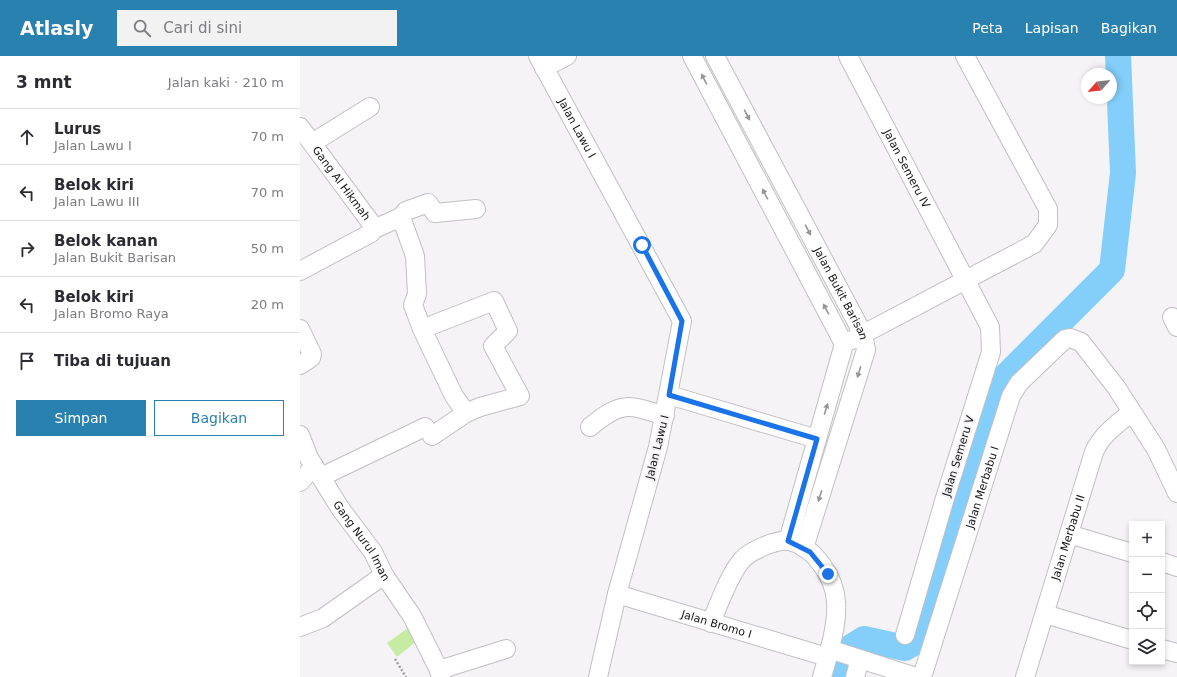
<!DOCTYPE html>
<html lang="id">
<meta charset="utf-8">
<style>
:root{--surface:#fff;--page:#f2f2f3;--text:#2b2b33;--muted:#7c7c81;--line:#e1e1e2;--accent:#2981af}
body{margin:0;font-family:"DejaVu Sans",sans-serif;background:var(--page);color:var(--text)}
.controls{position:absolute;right:12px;bottom:12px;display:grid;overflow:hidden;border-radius:0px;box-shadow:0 2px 6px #0003}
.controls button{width:36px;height:36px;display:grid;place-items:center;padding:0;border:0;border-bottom:1px solid var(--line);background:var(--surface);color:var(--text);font:20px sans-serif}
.compass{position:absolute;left:781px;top:12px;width:36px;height:36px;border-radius:50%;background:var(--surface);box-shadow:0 2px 6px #0003;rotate:243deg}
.stop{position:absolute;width:12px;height:12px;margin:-9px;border:3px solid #1a73e8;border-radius:50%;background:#fff}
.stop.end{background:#1a73e8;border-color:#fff;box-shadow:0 1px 4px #0008}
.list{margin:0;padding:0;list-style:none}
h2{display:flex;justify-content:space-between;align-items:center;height:52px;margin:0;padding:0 16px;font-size:17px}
h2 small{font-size:13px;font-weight:400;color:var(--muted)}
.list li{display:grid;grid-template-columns:26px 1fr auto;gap:12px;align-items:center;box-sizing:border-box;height:56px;padding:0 16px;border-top:1px solid var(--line)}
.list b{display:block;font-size:15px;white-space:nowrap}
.list p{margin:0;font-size:13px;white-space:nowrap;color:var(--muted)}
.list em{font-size:13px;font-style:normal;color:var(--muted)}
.actions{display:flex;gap:8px;padding:12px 16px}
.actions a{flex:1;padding:9px 0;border:1px solid var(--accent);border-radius:0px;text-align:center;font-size:14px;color:var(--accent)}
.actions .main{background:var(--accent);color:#fff}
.icon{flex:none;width:22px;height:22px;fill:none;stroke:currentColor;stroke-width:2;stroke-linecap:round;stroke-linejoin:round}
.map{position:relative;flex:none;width:877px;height:621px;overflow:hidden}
header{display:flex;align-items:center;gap:24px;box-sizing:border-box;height:56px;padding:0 20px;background:var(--accent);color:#fff}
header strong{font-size:19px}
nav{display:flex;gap:22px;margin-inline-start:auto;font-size:14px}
.search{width:280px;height:36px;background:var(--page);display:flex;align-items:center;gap:10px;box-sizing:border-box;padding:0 14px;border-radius:0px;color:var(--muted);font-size:15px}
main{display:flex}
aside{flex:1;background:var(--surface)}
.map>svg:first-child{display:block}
</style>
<header>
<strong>Atlasly</strong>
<div class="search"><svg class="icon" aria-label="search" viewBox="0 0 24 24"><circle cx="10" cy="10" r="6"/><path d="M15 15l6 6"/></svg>Cari di sini</div>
<nav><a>Peta</a><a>Lapisan</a><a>Bagikan</a></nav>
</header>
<main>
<aside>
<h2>3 mnt<small>Jalan kaki · 210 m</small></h2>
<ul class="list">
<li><svg class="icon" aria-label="ahead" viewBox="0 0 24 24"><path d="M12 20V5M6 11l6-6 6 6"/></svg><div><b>Lurus</b><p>Jalan Lawu I</p></div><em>70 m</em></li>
<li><svg class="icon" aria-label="left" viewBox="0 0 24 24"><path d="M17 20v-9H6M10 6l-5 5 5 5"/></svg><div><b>Belok kiri</b><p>Jalan Lawu III</p></div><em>70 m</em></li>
<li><svg class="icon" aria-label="right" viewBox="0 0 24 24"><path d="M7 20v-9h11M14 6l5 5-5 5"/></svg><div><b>Belok kanan</b><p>Jalan Bukit Barisan</p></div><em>50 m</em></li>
<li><svg class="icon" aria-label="left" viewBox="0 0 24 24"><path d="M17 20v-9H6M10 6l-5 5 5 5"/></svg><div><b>Belok kiri</b><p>Jalan Bromo Raya</p></div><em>20 m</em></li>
<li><svg class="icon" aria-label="arrive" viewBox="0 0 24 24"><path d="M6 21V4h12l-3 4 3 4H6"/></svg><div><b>Tiba di tujuan</b></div></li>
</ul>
<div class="actions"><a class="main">Simpan</a><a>Bagikan</a></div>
</aside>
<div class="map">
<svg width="877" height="621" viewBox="0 0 877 621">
<rect width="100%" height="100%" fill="#f5f3f6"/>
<!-- park -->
<path fill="#c6eca3" d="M 108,572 L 118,584 L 97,601 L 87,587 Z"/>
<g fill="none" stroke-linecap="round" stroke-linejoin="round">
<!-- river -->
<path stroke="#83cefb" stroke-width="26" d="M 540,621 L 548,593 L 564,583 L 605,592 L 618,584 L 699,327 L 812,214 L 823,117 L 818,0"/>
<!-- minor casing -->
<g stroke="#c1bfc2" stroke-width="20">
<g id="minor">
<path id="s1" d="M 238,0 L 382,265 L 358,391 L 317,538 L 298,621"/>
<path d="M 392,0 L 544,288 L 488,485"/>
<path id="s2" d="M 415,0 L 563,278 L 566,294 L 504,492"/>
<path id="s3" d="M 548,0 L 690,271 L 691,296 L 645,442 L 605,579"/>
<path d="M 244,12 L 267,0"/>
<path id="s4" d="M 0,71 L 74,171 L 71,177 L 0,215"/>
<path d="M 12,87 L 70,51"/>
<path d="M 101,161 L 106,155 L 128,147 L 135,157 L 176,153"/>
<path d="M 74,173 L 101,161 L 115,200 L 117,238 L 113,249 L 122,273 L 154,340 L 166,357"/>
<path d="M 872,261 L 877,271"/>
<path d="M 0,273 L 12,298 L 11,302 L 0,309"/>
<path d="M 122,273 L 194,245 L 208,275 L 193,290 L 220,340 L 180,351 L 166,357 L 132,380"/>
<path d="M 552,284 L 734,188 L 748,169 L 748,153 L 665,0"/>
<path d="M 369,339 L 517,383"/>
<path d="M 290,371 C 321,345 328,348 365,360"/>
<path id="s5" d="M 0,379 L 9,402 L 40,452 L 73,496 L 84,519 L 112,560 L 139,614 L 141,621"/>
<path d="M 21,421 L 125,371"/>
<path d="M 0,426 L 14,410"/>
<path d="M 769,478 L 832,497"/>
<path d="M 862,506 L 877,511"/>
<path id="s6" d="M 317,538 L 517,598"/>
<path d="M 745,558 L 832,584"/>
<path d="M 411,567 C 418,550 430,517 442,504 C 450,495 476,483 489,485 C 514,490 535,522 536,546 C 538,568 528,600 522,621"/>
<path d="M 0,571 L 23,562 L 84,519"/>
<path d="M 529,593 L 616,621"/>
<path d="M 862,593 L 877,597"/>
<path d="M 139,614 L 206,593"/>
<path d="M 555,621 L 560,603"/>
<path id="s7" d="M 622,621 L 711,340 L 719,327 L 765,283 L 770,282 L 781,286 L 816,331 L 856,393 L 877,437"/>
<path id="s8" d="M 725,621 L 794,396 C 802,378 817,368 832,356"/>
</g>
</g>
<!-- path -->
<path stroke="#9f9ea0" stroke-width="2.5" stroke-dasharray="2 2" stroke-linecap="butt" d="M 95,603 L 106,621"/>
<!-- minor -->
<use href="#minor" stroke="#fff" stroke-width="18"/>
</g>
<!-- one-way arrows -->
<defs><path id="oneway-solid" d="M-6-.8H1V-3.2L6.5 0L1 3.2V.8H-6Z"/></defs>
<g fill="#959595">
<use href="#oneway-solid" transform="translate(404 23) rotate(-118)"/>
<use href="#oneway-solid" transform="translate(447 59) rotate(62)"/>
<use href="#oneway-solid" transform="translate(465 138) rotate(-118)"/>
<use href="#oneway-solid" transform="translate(508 174) rotate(62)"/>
<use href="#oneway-solid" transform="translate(526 253) rotate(-118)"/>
<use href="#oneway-solid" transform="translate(559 316) rotate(107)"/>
<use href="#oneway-solid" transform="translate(526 353) rotate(-74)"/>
<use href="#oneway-solid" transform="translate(520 440) rotate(107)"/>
</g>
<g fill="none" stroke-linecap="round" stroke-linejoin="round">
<!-- route -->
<path stroke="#1a73e8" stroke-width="5" d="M 342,189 L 382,265 L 369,339 L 517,383 L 488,485 L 510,496 L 528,518"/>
</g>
<g text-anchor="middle" stroke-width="4" stroke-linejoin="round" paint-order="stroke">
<!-- street labels -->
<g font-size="11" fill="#141314" stroke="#f5f3f6">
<text dy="4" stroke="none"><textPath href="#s1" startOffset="82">Jalan Lawu I</textPath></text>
<text dy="4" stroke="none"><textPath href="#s3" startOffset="127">Jalan Semeru IV</textPath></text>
<text dy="4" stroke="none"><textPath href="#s4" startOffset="70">Gang Al Hikmah</textPath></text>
<text dy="4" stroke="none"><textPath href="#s2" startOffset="269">Jalan Bukit Barisan</textPath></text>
<text transform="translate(357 391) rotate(-76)" y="4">Jalan Lawu I</text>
<text transform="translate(658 400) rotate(-73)" y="4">Jalan Semeru V</text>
<text dy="4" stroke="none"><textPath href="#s7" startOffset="199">Jalan Merbabu I</textPath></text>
<text dy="4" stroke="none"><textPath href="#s8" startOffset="146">Jalan Merbabu II</textPath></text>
<text dy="4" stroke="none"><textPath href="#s5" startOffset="123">Gang Nurul Iman</textPath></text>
<text dy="4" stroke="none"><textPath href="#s6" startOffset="104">Jalan Bromo I</textPath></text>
</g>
</g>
</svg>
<div class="controls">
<button>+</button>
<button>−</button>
<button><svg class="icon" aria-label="locate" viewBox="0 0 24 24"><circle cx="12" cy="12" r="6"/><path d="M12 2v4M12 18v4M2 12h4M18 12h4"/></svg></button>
<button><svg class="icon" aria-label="layers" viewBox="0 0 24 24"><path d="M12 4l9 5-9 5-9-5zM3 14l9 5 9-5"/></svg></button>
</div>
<svg class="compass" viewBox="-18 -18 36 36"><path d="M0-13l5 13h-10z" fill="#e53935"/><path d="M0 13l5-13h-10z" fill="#7c7c81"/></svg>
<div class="stop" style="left:342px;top:189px"></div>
<div class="stop end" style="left:528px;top:518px"></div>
</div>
</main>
